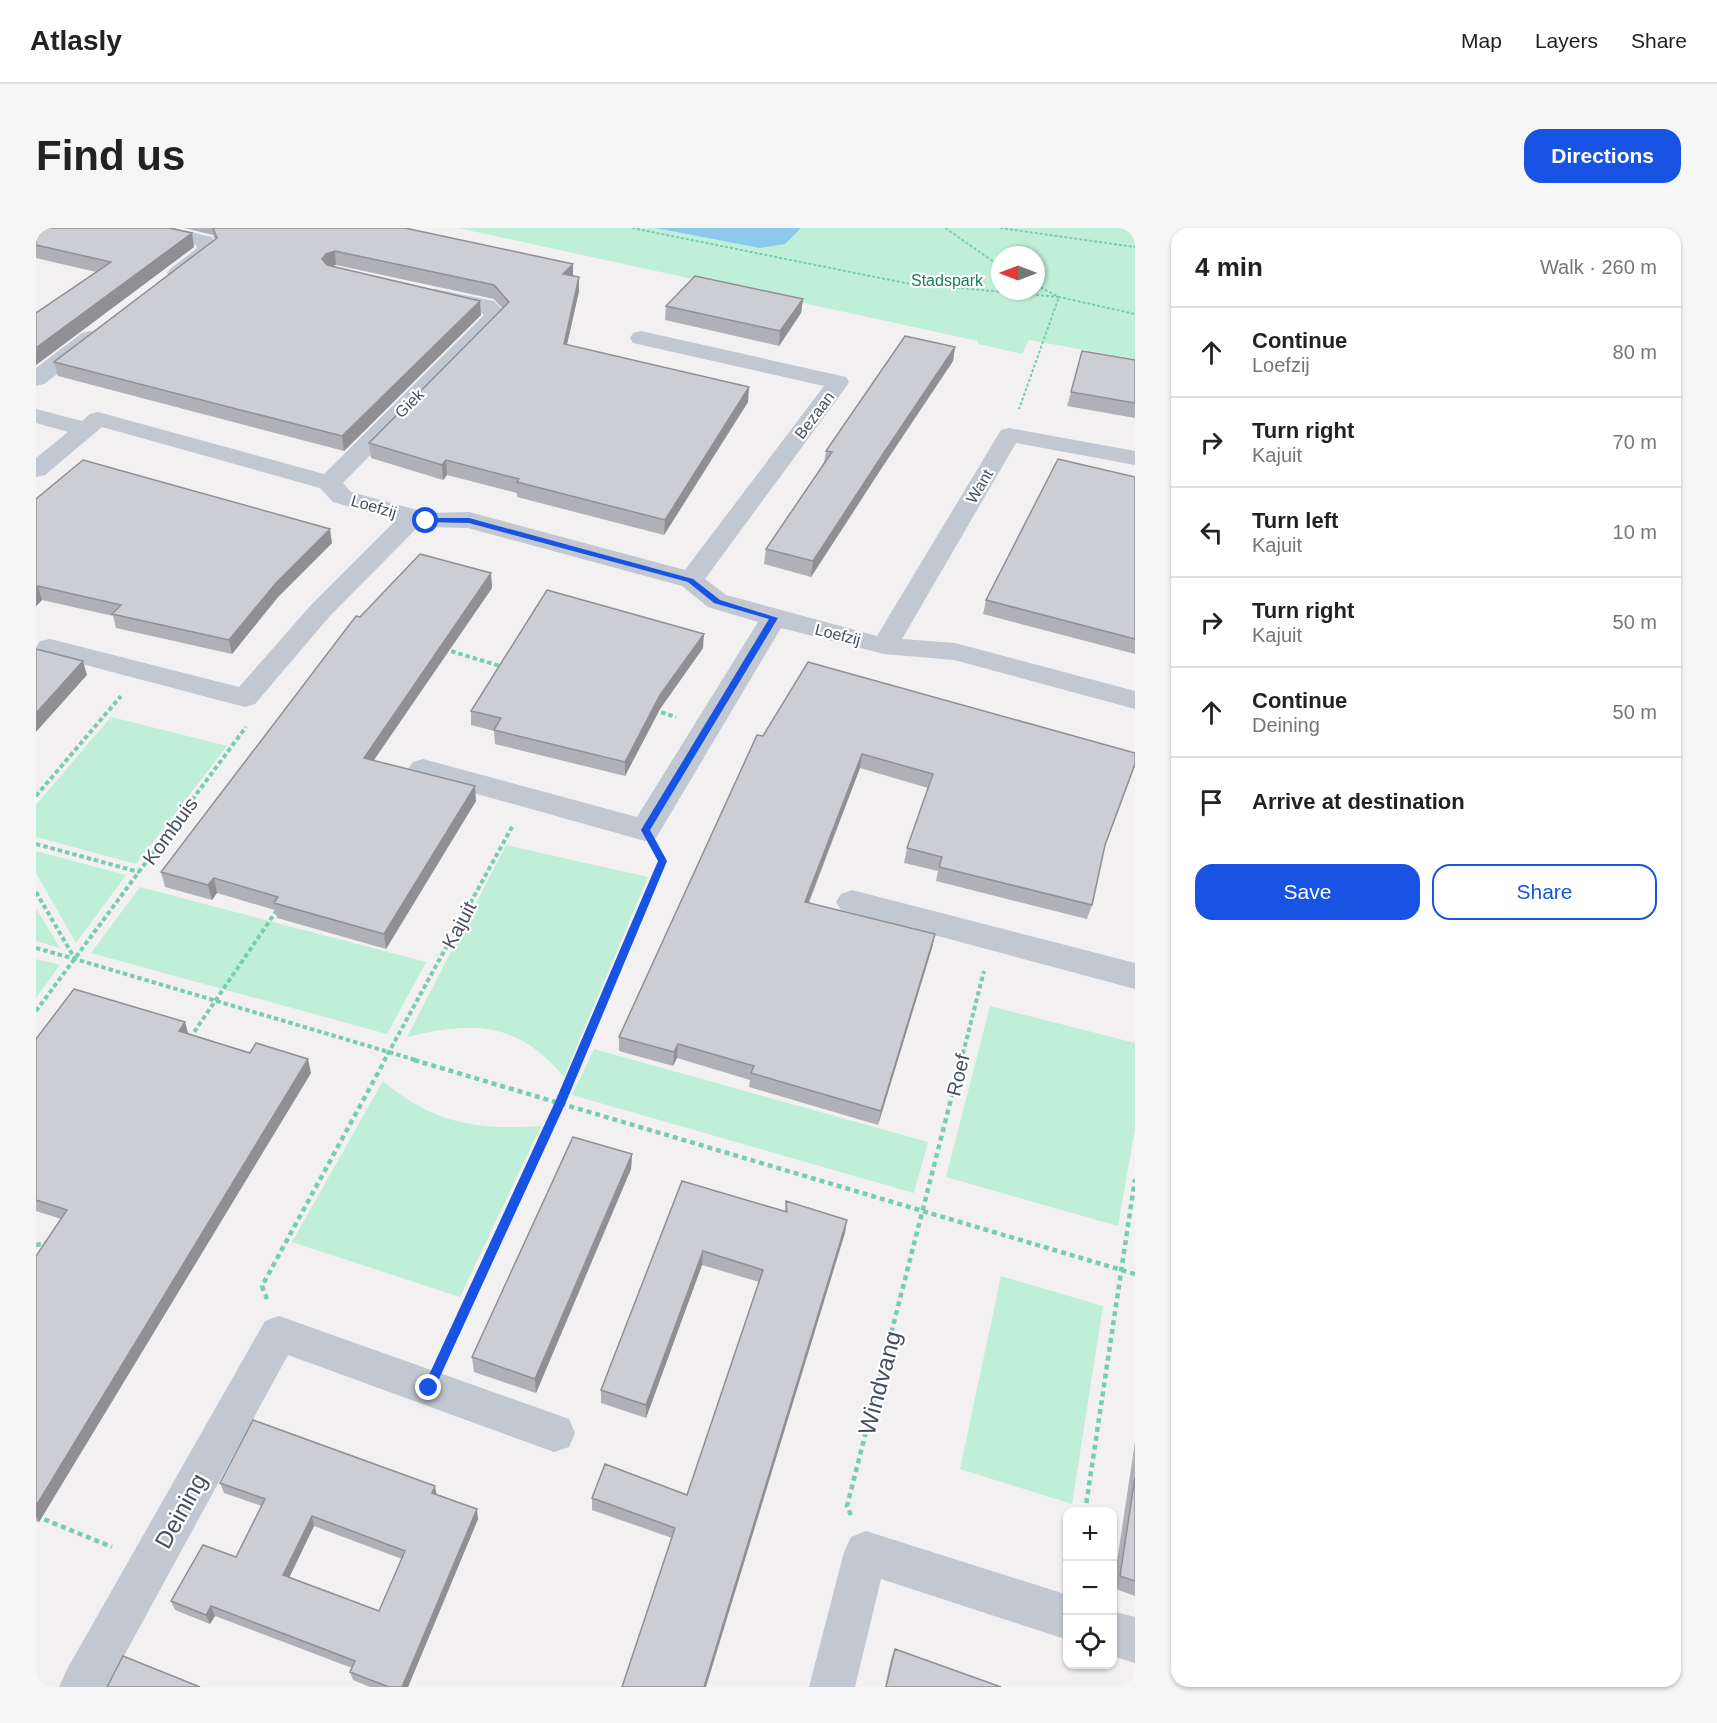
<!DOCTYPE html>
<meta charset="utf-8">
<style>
:root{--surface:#fff;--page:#f6f6f6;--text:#222;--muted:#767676;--line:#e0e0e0;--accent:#1953e3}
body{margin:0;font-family:Arial,sans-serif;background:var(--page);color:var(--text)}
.controls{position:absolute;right:18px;bottom:18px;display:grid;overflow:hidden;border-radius:12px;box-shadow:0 2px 4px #0004}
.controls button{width:54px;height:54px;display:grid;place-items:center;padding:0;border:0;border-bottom:2px solid var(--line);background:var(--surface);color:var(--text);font:30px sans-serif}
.compass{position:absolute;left:955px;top:18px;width:54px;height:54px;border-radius:50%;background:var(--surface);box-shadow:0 2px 4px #0004;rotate:270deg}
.stop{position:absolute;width:18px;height:18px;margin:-14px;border:4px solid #1953e3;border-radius:50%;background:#fff}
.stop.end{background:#1953e3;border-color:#fff;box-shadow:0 2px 6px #0008}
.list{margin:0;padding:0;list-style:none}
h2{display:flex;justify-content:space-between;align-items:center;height:78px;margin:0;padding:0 24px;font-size:26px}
h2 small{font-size:20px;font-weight:400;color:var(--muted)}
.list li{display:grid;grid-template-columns:39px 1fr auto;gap:18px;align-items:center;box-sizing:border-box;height:90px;padding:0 24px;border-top:2px solid var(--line)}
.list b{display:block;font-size:22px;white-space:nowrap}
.list p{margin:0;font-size:20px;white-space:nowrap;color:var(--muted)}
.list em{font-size:20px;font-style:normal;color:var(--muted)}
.actions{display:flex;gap:12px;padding:18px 24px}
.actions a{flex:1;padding:14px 0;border:2px solid var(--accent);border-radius:18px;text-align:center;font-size:21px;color:var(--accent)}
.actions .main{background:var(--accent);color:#fff}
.icon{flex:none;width:33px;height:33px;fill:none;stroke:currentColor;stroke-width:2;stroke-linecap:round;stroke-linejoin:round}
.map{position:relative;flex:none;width:1099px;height:1459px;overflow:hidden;border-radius:18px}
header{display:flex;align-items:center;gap:36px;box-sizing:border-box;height:84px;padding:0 30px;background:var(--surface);border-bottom:2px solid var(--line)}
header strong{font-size:28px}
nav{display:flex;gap:33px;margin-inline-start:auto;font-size:21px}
.intro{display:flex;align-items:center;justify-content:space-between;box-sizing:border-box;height:144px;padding:0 36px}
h1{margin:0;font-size:42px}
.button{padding:15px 27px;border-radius:18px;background:var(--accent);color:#fff;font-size:21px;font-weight:700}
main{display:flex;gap:36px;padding:0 36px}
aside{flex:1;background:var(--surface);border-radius:18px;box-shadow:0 2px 4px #0004}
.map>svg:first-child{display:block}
</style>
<header>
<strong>Atlasly</strong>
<nav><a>Map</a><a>Layers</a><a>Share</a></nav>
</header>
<div class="intro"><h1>Find us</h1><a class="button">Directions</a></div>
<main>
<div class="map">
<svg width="1099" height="1459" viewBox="0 0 1099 1459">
<rect width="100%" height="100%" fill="#f2f0f0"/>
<!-- green -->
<path fill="#bfefd9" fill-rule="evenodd" d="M 422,0 L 1099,0 L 1099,131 L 993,112 L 986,126 L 942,116 L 942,113 ZM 964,27 L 1000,27 L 1000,63 L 964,63 Z
M 75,489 L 191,518 L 100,636 L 0,609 L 0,577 Z
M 470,617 L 612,649 L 528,849 C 482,793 437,793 371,809 Z
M 0,623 L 90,647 L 40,715 L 0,645 Z
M 104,659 L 390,734 L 351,806 L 55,725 Z
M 0,680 L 24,720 L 0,713 Z
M 0,731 L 24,737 L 0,770 Z
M 954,778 L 1099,815 L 1099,901 L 1082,998 L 910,949 Z
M 558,821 L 892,914 L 878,965 L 536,867 Z
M 347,853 C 398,896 440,902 505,898 L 424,1069 L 256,1014 Z
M 965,1048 L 1067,1078 L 1036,1276 L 924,1241 Z"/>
<!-- water -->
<path fill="#8cc9ec" d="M 620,0 L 765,0 L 749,16 L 724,20 Z"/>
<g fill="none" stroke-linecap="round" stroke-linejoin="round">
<!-- path-far2 -->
<path stroke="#77cdb0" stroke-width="2" stroke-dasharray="3 2" stroke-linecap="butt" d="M 596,0 L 869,55 L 1023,69 L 983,181
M 909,0 L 964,38
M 964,0 L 1099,19
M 1000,57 L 1023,69 L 1099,86"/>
<!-- path-far1 -->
<path stroke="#77cdb0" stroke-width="4" stroke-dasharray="4.5 3" stroke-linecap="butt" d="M 408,421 L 467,439
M 618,482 L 640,489
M 0,568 L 85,468
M 0,616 L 103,644
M 0,664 L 39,731 L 383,833
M 0,720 L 39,731
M 0,783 L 210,499
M 154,810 L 241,682
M 348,833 L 477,597
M 541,833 L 626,631
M 925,833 L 948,743"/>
<!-- path -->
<path stroke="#77cdb0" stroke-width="4.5" stroke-dasharray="5 4" stroke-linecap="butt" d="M 378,832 L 1099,1046
M 0,1017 L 14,1014
M 231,1071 L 226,1058 L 349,832
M 409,1124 L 542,832
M 1049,1284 L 1099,951
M 815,1287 L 811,1278 L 925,832
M 0,1288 L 76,1319"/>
<!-- minor -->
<path fill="#c1c8d2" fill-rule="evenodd" d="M 101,0 L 138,0 L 176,9 L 182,22 L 148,49 L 134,49 L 131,45 L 134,41 L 161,20 L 160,17 L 104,4 Z
M 399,61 L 458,73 L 472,87 L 307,255 L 315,264 L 392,285 L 433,284 L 649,342 L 788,158 L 597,115 L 594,110 L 597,105 L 605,103 L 810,149 L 813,154 L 810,159 L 669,351 L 690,367 L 841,408 L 965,202 L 973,200 L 1099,223 L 1099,237 L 980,215 L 866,411 L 919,415 L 1099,463 L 1099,481 L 918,432 L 848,426 L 745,400 L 620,610 L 609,613 L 377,548 L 372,541 L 377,534 L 387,531 L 601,589 L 722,394 L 672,379 L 646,358 L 432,300 L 382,299 L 293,389 L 219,476 L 209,479 L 4,425 L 0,419 L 4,413 L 14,411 L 203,459 L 275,377 L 360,292 L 297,274 L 284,260 L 66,199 L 9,247 L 0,249 L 0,230 L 32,204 L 0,195 L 0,181 L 46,193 L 54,186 L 62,184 L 288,246 L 448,87 L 443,83 L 392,71 L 388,67 L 392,63 Z
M 54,103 L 62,105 L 65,110 L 62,115 L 8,156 L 0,158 L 0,140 L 46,105 Z
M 816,662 L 1099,735 L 1099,761 L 805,682 L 800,674 L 805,666 Z
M 243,1088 L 533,1191 L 539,1205 L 533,1219 L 518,1224 L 252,1127 L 71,1459 L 23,1459 L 30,1443 L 229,1093 Z
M 830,1303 L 1032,1367 L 1032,1412 L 845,1351 L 819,1459 L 773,1459 L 808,1324 L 815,1309 Z
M 1076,1383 L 1099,1389 L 1099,1435 L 1076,1428 Z"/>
</g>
<!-- wall -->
<path fill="#b0b1b6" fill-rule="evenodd" d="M 0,0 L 156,5 L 158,19 L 0,137 L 0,85 L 60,44 L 0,30 Z
M 148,0 L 369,0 L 543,49 L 543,63 L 531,116 L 712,174 L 628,307 L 481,269 L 481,265 L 411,247 L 407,252 L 335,230 L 333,215 L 467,81 L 458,71 L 300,37 L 295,38 L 445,87 L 308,223 L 22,148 L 18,134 L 179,12 L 177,7 Z
M 767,71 L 765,85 L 743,118 L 629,92 L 630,78 Z
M 919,119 L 917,133 L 847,238 L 775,349 L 728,336 L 730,321 L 788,235 L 790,223 Z
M 1099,132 L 1099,190 L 1031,178 L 1035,164 Z
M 1099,249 L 1099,426 L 947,386 L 950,372 Z
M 0,271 L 296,315 L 242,369 L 196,426 L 80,400 L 77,388 L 6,372 L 0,378 Z
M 455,345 L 456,360 L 338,532 L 440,573 L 350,721 L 241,690 L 239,682 L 181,665 L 176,672 L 129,659 L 125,644 L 324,389 Z
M 667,420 L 624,481 L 589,548 L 459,516 L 458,503 L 435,497 L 435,483 Z
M 727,508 L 1099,525 L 1099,537 L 1068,621 L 1056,677 L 1051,691 L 900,653 L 902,643 L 868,635 L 871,620 L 892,560 L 824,540 L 773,675 L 899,706 L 896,720 L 842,897 L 713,859 L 714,852 L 641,830 L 637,838 L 583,823 L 583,809 Z
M 152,806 L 275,845 L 3,1294 L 0,1293 L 0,1028 L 25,991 L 0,983 L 0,811 Z
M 596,926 L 595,941 L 500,1165 L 438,1144 L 436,1129 Z
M 646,953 L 749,983 L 750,973 L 809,1005 L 636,1310 L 556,1282 L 556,1270 L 651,1267 L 723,1054 L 666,1037 L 610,1190 L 565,1175 L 565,1162 Z
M 1099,1214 L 1099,1368 L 1077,1360 Z
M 184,1255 L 400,1266 L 442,1291 L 372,1459 L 334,1459 L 317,1452 L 314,1444 L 316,1440 L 179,1388 L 174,1396 L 139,1382 L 135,1373 L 200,1329 L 226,1278 L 188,1265 ZM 278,1298 L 366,1331 L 343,1383 L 253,1350 Z
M 859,1421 L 965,1459 L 849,1459 L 855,1431 Z"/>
<!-- shaded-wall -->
<path fill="#909094" d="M 156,5 L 158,19 L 0,137 L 0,120 Z
M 299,23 L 300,37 L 291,40 L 286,31 L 290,26 Z
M 537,36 L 537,50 L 527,46 Z
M 543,49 L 543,63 L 528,130 L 528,116 Z
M 767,71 L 765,85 L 743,118 L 744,103 Z
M 444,73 L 445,87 L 308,223 L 306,208 Z
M 919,119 L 917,133 L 847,238 L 775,349 L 777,333 L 849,223 Z
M 713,159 L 712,174 L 628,307 L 629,292 Z
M 410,232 L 411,247 L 407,252 L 406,237 Z
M 294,301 L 296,315 L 242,369 L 196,426 L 193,412 L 240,355 Z
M 455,345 L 456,360 L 329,545 L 328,530 Z
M 2,358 L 6,372 L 0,378 L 0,360 Z
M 668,406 L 667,420 L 624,481 L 589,548 L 589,534 L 624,467 Z
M 47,433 L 51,447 L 0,504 L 0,485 Z
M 826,526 L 824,540 L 767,688 L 769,674 Z
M 1099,536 L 1099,537 L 1064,631 L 1069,617 Z
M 439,558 L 440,573 L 350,721 L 348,706 Z
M 178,650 L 181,665 L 176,672 L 172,657 Z
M 899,706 L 896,720 L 842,897 L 845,883 Z
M 149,794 L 153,808 L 143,803 Z
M 642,816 L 641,830 L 637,838 L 638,824 Z
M 272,831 L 275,845 L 3,1294 L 0,1288 L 0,1278 Z
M 596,926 L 595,941 L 500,1165 L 499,1151 Z
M 811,992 L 809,1005 L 670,1459 L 668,1459 Z
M 667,1023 L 666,1037 L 610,1190 L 610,1177 Z
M 399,1258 L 401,1268 L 396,1265 Z
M 441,1281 L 442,1291 L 372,1459 L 366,1459 Z
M 276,1288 L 278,1298 L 250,1356 L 247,1347 Z
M 175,1378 L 179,1388 L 174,1396 L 170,1387 Z"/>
<!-- building -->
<path fill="#cdced4" stroke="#909094" stroke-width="1.5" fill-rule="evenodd" d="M 0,0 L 133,0 L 156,5 L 0,120 L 0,85 L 75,34 L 0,17 Z
M 177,0 L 369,0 L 537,36 L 527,46 L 543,49 L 528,116 L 713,159 L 629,292 L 481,254 L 483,251 L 410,232 L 406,237 L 333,215 L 473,74 L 458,57 L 299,23 L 290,26 L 286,31 L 291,37 L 444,73 L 306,208 L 18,134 L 181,10 Z
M 659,48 L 767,71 L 744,103 L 630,78 Z
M 869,108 L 919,119 L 849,223 L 777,333 L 730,321 L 796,224 L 790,223 Z
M 1046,123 L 1099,132 L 1099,175 L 1035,164 Z
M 1022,231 L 1099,249 L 1099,411 L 950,372 Z
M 47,232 L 294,301 L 240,355 L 193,412 L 76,386 L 85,377 L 2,358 L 0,360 L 0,271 Z
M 384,326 L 455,345 L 328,530 L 439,558 L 348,706 L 238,675 L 242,669 L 178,650 L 172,657 L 125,644 L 320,388 L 324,389 Z
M 511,362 L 668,406 L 624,467 L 589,534 L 458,502 L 465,490 L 435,483 Z
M 0,421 L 47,433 L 0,485 Z
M 772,434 L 1099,525 L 1099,536 L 1069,617 L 1056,677 L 903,639 L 906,629 L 871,620 L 897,546 L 826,526 L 769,674 L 899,706 L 845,883 L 715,845 L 718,838 L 642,816 L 638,824 L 583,809 L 721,507 L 727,508 Z
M 38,761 L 149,794 L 143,803 L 214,825 L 220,815 L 272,831 L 0,1278 L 0,1028 L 31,982 L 0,972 L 0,811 Z
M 537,909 L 596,926 L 499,1151 L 436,1129 Z
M 646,953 L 751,984 L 750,973 L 811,992 L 668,1459 L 586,1459 L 639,1300 L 556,1270 L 569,1236 L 651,1267 L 727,1042 L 667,1023 L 610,1177 L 565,1162 Z
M 217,1192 L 399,1258 L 396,1265 L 441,1281 L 366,1459 L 353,1459 L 314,1444 L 319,1433 L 175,1378 L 170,1387 L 135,1373 L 167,1317 L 200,1329 L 229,1271 L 184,1255 ZM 276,1288 L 369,1323 L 343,1383 L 247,1347 Z
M 1099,1249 L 1099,1353 L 1084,1348 Z
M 859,1421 L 965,1459 L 850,1459 Z
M 87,1428 L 164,1459 L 71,1459 Z"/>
<!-- route -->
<path fill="#1953e3" d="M 390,290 L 433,290 L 657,351 L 684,372 L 742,390 L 614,602 L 631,633 L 530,874 L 397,1164 L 393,1165 L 387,1160 L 519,874 L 622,633 L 605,602 L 733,391 L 678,375 L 652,354 L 433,295 L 388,294 Z"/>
<g text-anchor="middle" stroke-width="4.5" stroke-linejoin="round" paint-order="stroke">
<!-- far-park labels -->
<g font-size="16" fill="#17805b" stroke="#fff">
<text x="911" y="58">Stadspark</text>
</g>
<!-- far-street labels -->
<g font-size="16" fill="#48505d" stroke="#fff">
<text transform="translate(373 175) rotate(-45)" y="6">Giek</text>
<text transform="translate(778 187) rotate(-53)" y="6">Bezaan</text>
<text transform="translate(943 258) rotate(-59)" y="6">Want</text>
<text transform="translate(338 278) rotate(16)" y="6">Loefzij</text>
<text transform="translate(802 406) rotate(14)" y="6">Loefzij</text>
</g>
<!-- street labels -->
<g font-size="20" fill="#48505d" stroke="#fff">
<text transform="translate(134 603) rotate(-54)" y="7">Kombuis</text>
<text transform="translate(423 697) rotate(-62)" y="7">Kajuit</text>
<text transform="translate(922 847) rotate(-76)" y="7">Roef</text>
</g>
<!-- near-street labels -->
<g font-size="24" fill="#48505d" stroke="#fff">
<text transform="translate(844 1155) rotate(-75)" y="8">Windvang</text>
<text transform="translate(145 1283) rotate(-61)" y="8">Deining</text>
</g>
</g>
</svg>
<div class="controls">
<button>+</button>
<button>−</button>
<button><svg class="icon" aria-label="locate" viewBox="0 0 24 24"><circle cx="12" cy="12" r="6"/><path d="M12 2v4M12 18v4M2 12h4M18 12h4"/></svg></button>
</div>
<svg class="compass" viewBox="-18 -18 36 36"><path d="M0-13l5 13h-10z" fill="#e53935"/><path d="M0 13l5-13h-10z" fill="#767676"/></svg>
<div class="stop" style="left:390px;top:293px"></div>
<div class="stop end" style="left:393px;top:1160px"></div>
</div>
<aside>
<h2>4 min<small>Walk · 260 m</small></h2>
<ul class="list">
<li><svg class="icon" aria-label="ahead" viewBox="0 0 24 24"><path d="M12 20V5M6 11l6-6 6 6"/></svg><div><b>Continue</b><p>Loefzij</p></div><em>80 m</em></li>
<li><svg class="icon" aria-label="right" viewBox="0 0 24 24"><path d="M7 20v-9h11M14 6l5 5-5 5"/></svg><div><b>Turn right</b><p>Kajuit</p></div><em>70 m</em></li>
<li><svg class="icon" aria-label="left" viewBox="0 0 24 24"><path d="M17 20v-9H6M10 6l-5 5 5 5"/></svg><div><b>Turn left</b><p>Kajuit</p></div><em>10 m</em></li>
<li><svg class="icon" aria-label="right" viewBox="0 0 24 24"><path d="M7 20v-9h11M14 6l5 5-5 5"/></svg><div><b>Turn right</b><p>Kajuit</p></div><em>50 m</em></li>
<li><svg class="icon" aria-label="ahead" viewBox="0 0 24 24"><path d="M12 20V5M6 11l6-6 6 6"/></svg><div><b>Continue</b><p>Deining</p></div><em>50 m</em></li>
<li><svg class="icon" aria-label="arrive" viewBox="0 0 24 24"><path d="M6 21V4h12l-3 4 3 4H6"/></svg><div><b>Arrive at destination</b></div></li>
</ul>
<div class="actions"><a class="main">Save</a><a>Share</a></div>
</aside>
</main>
